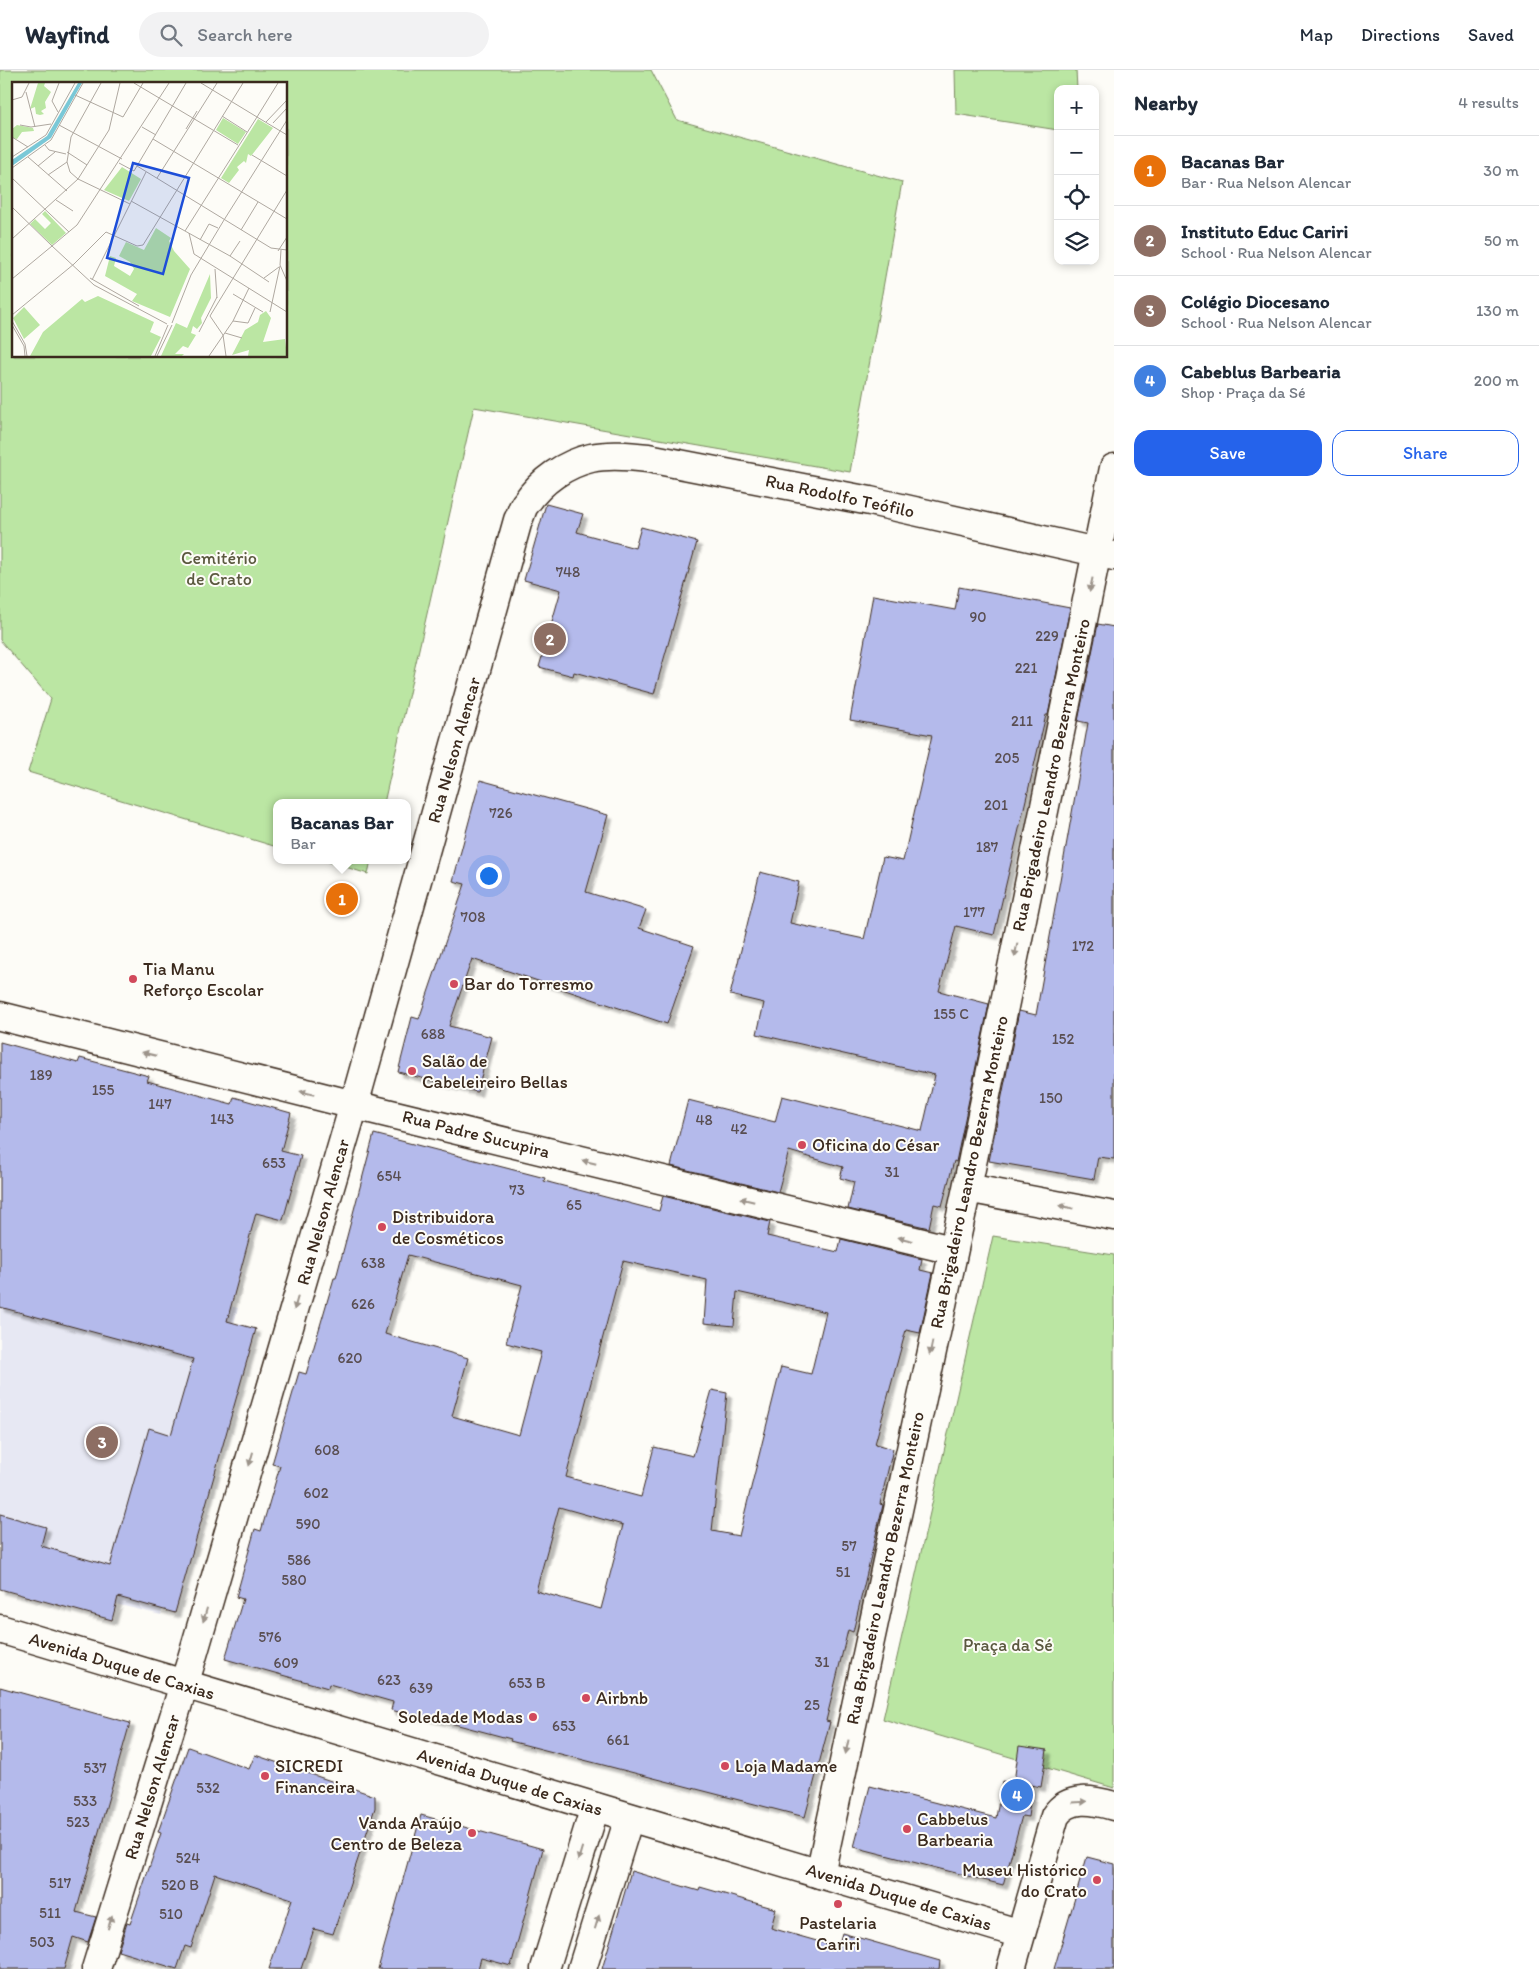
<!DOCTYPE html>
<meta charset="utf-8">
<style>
:root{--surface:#fff;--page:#f2f2f3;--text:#1f2937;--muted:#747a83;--line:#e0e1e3;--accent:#2563eb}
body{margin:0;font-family:Itim,sans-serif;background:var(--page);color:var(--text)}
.controls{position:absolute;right:15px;top:15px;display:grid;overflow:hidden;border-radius:10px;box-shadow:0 2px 8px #0003}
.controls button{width:45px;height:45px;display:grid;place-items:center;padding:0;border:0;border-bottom:1px solid var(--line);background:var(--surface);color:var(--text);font:25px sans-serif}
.you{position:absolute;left:488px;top:805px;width:18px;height:18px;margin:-12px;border:4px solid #fff;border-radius:50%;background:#1a73e8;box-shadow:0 0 0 8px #1a73e833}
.badge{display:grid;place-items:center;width:32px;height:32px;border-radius:50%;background:var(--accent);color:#fff;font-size:16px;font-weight:700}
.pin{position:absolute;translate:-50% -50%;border:2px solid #fff;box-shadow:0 1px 5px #0006}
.popup{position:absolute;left:273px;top:729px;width:138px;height:65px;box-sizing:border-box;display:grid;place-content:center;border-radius:10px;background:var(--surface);filter:drop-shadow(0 1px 4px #0005);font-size:16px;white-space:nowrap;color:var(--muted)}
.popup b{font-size:19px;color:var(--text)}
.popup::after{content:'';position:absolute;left:50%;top:100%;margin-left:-10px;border:10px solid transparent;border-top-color:var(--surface)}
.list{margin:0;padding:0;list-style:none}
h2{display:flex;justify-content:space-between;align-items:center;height:65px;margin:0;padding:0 20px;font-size:21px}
h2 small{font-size:16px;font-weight:400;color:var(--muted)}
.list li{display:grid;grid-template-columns:32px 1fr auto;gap:15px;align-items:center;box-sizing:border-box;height:70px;padding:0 20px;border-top:1px solid var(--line)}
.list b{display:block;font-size:19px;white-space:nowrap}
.list p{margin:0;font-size:16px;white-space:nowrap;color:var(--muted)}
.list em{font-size:16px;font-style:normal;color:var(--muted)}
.actions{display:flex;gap:10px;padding:15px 20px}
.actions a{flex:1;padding:11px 0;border:1px solid var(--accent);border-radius:15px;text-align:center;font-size:18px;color:var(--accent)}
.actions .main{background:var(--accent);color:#fff}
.icon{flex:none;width:28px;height:28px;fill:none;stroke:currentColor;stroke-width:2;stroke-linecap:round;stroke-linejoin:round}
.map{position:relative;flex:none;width:1114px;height:1899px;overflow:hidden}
header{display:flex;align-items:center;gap:30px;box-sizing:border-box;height:70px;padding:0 25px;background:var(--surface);border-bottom:1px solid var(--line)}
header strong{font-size:24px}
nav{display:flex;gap:28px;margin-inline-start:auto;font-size:18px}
.search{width:350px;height:45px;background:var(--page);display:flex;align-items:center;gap:12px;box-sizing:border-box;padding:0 18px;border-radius:28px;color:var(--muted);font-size:19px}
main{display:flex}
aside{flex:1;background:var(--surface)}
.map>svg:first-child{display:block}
</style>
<header>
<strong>Wayfind</strong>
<div class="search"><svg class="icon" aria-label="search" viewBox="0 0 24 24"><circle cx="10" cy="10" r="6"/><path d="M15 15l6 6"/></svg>Search here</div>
<nav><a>Map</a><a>Directions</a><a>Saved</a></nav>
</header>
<main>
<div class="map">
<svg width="1114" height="1899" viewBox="0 0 1114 1899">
<defs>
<filter id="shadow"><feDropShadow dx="4.5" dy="4.5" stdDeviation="1" flood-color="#0004"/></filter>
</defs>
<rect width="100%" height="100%" fill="#fdfcf7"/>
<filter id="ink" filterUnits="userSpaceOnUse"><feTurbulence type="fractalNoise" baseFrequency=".02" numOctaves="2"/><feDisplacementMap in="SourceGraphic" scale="10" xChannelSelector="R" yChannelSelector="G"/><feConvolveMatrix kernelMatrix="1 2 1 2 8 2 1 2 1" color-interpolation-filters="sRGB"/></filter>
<g filter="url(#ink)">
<!-- built -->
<path fill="#e7e8f3" d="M 0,1180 L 238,1238 L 161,1545 L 0,1506 Z"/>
<!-- green -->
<path fill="#bbe6a3" stroke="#7b8860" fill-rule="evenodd" d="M 0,0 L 651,0 L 677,50 L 902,112 L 850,402 L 474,337 L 384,733 L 277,733 L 277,777 L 28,702 L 51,629 L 0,570 ZM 14,14 L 286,14 L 286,286 L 14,286 Z
M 955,0 L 1076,0 L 1077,19 L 1058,19 L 1058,60 L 956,44 Z
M 323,790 L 371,790 L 368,804 Z
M 993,1166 L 1114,1185 L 1114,1718 L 883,1649 Z"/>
<!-- building -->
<path fill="#b4baeb" stroke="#3b2a1e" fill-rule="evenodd" filter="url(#shadow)" d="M 546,434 L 583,444 L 577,462 L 635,478 L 641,457 L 697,472 L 654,624 L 574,602 L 573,606 L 539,597 L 561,520 L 524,510 Z
M 959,517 L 1070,538 L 1048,645 L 1046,645 L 994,865 L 956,856 L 939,921 L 989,934 L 956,1092 L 954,1091 L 942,1136 L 934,1134 L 929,1158 L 848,1139 L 854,1112 L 840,1108 L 843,1097 L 789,1081 L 778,1122 L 671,1096 L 688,1030 L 775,1052 L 782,1026 L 922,1061 L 935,1005 L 757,964 L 764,933 L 730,925 L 760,802 L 799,812 L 790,853 L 864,869 L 883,787 L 903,791 L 932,665 L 850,650 L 873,525 L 955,540 Z
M 1098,554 L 1114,557 L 1114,1089 L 1098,1087 L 1094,1109 L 989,1091 L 1019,941 L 1036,945 L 1088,653 L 1078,651 Z
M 480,710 L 608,745 L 586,822 L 646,840 L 639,858 L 694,876 L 667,954 L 472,889 L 449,956 L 492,967 L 477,1022 L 398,1002 L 412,947 L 419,949 L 465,814 L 453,811 Z
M 0,972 L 78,993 L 80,988 L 149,1006 L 147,1011 L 232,1034 L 234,1027 L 291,1043 L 281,1081 L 301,1086 L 283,1150 L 256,1143 L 227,1251 L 256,1259 L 175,1543 L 118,1527 L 112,1550 L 0,1519 L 0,1444 L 46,1457 L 41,1476 L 110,1496 L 149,1358 L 171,1365 L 193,1289 L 0,1237 Z
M 374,1064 L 545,1108 L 544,1111 L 659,1141 L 663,1126 L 770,1152 L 767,1166 L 838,1182 L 841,1169 L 922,1189 L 920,1200 L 933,1203 L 920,1263 L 906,1260 L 875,1374 L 893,1379 L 880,1434 L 883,1435 L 853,1562 L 848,1560 L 826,1651 L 830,1652 L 805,1747 L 510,1671 L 511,1669 L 462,1656 L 417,1645 L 417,1647 L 391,1640 L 393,1632 L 329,1614 L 328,1618 L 225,1589 L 243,1529 L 236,1527 L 255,1459 L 261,1461 L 280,1396 L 272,1394 L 299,1302 L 306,1304 L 334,1208 L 336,1208 ZM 408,1185 L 522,1215 L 506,1273 L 541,1282 L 519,1365 L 452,1346 L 468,1288 L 385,1264 ZM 623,1191 L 707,1210 L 704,1253 L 734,1256 L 737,1222 L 826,1242 L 811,1304 L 781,1297 L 739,1466 L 712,1461 L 727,1323 L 712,1320 L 693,1386 L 654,1377 L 641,1427 L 566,1407 ZM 559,1437 L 623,1455 L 601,1539 L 536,1521 Z
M 0,1617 L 130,1653 L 76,1842 L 96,1847 L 88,1872 L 73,1867 L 64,1899 L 0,1899 Z
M 1019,1676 L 1047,1680 L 1041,1717 L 1014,1712 Z
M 188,1677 L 249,1699 L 255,1685 L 375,1726 L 375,1738 L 333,1864 L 314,1859 L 301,1899 L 269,1899 L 292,1829 L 215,1804 L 191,1878 L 185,1876 L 177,1899 L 118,1881 L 127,1853 L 130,1854 L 161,1763 L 158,1762 Z
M 1002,1711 L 1032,1716 L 1028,1747 L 1022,1746 L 1003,1815 L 854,1777 L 870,1716 L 996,1748 Z
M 421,1745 L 543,1779 L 511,1896 L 481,1888 L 478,1899 L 378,1899 Z
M 1087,1787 L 1114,1794 L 1114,1899 L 1054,1899 Z
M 631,1801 L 699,1821 L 700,1817 L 776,1839 L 771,1858 L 838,1877 L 842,1863 L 940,1891 L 939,1899 L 602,1899 Z"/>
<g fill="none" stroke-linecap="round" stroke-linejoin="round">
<!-- street casing -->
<g stroke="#3b2a1e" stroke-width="31">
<path id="street" d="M 0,946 L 354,1035 L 952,1180
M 967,1118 L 1114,1146
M 820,1804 L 967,1118 L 1114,398
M 96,1899 L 190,1595 L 354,1035 L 518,450 C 521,445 522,437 526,433 C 541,411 565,394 591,388 C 609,384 630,386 648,388 L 870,431 L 1114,486
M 545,1899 L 595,1737
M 582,1899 L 629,1748"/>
</g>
<!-- secondary casing -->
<g stroke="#3b2a1e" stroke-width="31">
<path id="secondary" d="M 0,1559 L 1021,1864
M 1011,1899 L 1055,1746 C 1069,1725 1093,1730 1114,1736"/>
</g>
<!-- street -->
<use href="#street" stroke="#fdfcf7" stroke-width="28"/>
<!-- secondary -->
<use href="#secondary" stroke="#fdfcf7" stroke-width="28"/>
</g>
<!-- one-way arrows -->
<defs><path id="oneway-solid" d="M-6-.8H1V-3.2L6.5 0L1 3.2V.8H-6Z" transform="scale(1.25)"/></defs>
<g fill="#9c938a">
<use href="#oneway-solid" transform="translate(1091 515) rotate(102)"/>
<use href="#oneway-solid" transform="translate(1016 880) rotate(102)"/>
<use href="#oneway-solid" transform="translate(149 984) rotate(-166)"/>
<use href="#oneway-solid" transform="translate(307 1023) rotate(-166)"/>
<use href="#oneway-solid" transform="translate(589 1092) rotate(-166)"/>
<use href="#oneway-solid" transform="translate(747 1130) rotate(-166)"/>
<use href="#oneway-solid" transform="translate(1066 1137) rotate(-169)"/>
<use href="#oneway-solid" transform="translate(905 1169) rotate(-166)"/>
<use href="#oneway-solid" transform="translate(296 1233) rotate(106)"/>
<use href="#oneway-solid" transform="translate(931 1278) rotate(102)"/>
<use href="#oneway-solid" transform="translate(251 1389) rotate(106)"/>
<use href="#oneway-solid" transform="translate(205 1545) rotate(106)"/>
<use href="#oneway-solid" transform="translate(847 1677) rotate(102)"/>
<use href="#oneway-solid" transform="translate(1080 1732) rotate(-3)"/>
<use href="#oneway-solid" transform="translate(580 1784) rotate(107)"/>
<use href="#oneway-solid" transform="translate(110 1852) rotate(-73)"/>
<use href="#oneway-solid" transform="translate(597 1852) rotate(-73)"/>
</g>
</g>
<!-- markers -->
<g fill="#d1495b" stroke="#fdfcf7" stroke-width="2">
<circle cx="133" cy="909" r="5"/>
<circle cx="454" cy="914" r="5"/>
<circle cx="412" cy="1001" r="5"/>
<circle cx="802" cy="1075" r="5"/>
<circle cx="382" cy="1157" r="5"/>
<circle cx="586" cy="1628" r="5"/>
<circle cx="533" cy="1647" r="5"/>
<circle cx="725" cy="1696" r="5"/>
<circle cx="265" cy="1706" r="5"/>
<circle cx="907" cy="1759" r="5"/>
<circle cx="472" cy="1763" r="5"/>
<circle cx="1097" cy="1810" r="5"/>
<circle cx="838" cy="1834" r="5"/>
</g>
<g text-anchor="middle" stroke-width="4" stroke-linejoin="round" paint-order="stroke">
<!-- number labels -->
<g font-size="15" fill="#594e51">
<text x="568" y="507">748</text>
<text x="978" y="552">90</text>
<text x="1047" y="571">229</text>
<text x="1026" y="603">221</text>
<text x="1022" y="656">211</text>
<text x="1007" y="693">205</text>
<text x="996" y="740">201</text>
<text x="501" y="748">726</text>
<text x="987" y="782">187</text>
<text x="974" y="847">177</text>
<text x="473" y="852">708</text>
<text x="1083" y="881">172</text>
<text x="951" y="949">155 C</text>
<text x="433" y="969">688</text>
<text x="1063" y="974">152</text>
<text x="41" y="1010">189</text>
<text x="103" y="1025">155</text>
<text x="1051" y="1033">150</text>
<text x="160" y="1039">147</text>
<text x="222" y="1054">143</text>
<text x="704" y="1055">48</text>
<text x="739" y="1064">42</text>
<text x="274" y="1098">653</text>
<text x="892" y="1107">31</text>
<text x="389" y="1111">654</text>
<text x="517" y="1125">73</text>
<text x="574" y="1140">65</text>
<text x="373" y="1198">638</text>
<text x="363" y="1239">626</text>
<text x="350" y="1293">620</text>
<text x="327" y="1385">608</text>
<text x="316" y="1428">602</text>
<text x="308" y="1459">590</text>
<text x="849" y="1481">57</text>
<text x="299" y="1495">586</text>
<text x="843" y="1507">51</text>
<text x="294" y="1515">580</text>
<text x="270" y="1572">576</text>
<text x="822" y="1597">31</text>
<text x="286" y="1598">609</text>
<text x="389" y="1615">623</text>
<text x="527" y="1618">653 B</text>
<text x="421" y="1623">639</text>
<text x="812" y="1640">25</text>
<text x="564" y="1661">653</text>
<text x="618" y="1675">661</text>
<text x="95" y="1703">537</text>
<text x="208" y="1723">532</text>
<text x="85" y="1736">533</text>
<text x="78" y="1757">523</text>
<text x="188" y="1793">524</text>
<text x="60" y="1818">517</text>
<text x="180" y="1820">520 B</text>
<text x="50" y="1848">511</text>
<text x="171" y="1849">510</text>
<text x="42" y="1877">503</text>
</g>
<!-- street labels -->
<g font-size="18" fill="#3b2a1e" stroke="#fdfcf7">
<text transform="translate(840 426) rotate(12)" y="6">Rua Rodolfo Teófilo</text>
<text transform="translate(454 680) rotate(-74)" y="6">Rua Nelson Alencar</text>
<text transform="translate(1051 705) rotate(-78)" y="6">Rua Brigadeiro Leandro Bezerra Monteiro</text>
<text transform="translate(476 1064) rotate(14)" y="6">Rua Padre Sucupira</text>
<text transform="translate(969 1102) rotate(-78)" y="6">Rua Brigadeiro Leandro Bezerra Monteiro</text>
<text transform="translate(323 1142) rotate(-74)" y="6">Rua Nelson Alencar</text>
<text transform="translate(885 1498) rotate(-78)" y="6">Rua Brigadeiro Leandro Bezerra Monteiro</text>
<text transform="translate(122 1596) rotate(17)" y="6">Avenida Duque de Caxias</text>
<text transform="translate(510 1712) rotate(17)" y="6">Avenida Duque de Caxias</text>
<text transform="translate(152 1717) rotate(-73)" y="6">Rua Nelson Alencar</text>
<text transform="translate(899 1827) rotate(17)" y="6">Avenida Duque de Caxias</text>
</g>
<!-- park labels -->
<g font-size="18" fill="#5b593f" stroke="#fdfcf7">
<text x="219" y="494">Cemitério<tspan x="219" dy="21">de Crato</tspan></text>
<text x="1008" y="1581">Praça da Sé</text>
</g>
<!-- poi labels -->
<g font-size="18" fill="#3b2a1e" stroke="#fdfcf7" text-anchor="start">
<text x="143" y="905">Tia Manu<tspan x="143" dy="21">Reforço Escolar</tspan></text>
<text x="464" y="920">Bar do Torresmo</text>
<text x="422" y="997">Salão de<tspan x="422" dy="21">Cabeleireiro Bellas</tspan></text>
<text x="812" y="1081">Oficina do César</text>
<text x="392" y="1153">Distribuidora<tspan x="392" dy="21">de Cosméticos</tspan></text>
<text x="596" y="1634">Airbnb</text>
<text x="523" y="1653" text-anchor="end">Soledade Modas</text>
<text x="275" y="1702">SICREDI<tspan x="275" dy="21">Financeira</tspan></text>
<text x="735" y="1702">Loja Madame</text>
<text x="917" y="1755">Cabbelus<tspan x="917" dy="21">Barbearia</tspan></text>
<text x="462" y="1759" text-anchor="end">Vanda Araújo<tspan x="462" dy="21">Centro de Beleza</tspan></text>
<text x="1087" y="1806" text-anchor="end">Museu Histórico<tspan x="1087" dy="21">do Crato</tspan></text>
<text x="838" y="1859" text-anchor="middle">Pastelaria<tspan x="838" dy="21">Cariri</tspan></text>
</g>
</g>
<!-- overview -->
<g transform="translate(12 12)">
<rect width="275" height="275" fill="#fdfcf7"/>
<path d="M 26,1 L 33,1 L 32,4 L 39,10 L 33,20 L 34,26 L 29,29 L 32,32 L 28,33 L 24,32 L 23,25 L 18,27 ZM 211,36 L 234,50 L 226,62 L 204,48 ZM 246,37 L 261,46 L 239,74 L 236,72 L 234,81 L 232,79 L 225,85 L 227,88 L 217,101 L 209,96 ZM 5,43 L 21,46 L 22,49 L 10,50 L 5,57 L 0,56 L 0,47 ZM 110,85 L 129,97 L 117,119 L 92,108 ZM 33,129 L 54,151 L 40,163 L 18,142 L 23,137 L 33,147 L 39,141 L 30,132 ZM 144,146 L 159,156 L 157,159 L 162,169 L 178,187 L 158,235 L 120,219 L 125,212 L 93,194 L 98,174 L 104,176 L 102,184 L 118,194 L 122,187 L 118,180 L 107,174 L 114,160 L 132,168 ZM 198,192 L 199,216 L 189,236 L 190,241 L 185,247 L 181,244 L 179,251 L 184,253 L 176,266 L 171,264 L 163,272 L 172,272 L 170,274 L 149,274 L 164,241 L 175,246 ZM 86,214 L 142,240 L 138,250 L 149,255 L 139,274 L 18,274 L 31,250 L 70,217 L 73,220 ZM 12,225 L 28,243 L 12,257 L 1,236 ZM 254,229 L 259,236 L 251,260 L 273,257 L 275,274 L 236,274 L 237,268 L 220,273 L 233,248 L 246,240 L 248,233 Z" fill="#bbe6a3"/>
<path d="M 66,1 L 70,1 L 39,56 L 0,84 L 0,78 L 35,54 Z" fill="#7ac8d7"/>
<path fill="none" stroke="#afa8a0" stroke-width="1" d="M 89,1 L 59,55 L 55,80 L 58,90 L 66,97 L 118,122M 122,1 L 226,63M 189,1 L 245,35 L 266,1M 14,10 L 23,45M 63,13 L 111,35 L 131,1M 0,18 L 10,15 L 17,1M 46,30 L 40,19 L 47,1M 210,34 L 235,50M 254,40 L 275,18M 261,41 L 275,26M 8,43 L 19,45 L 39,42M 47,43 L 110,77M 130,45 L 144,53M 174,47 L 185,29M 0,55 L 16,65M 141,57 L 275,137M 33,63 L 37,68 L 54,72M 55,70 L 75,83M 240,73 L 275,94M 0,75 L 34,53 L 63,1M 16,75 L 55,109M 107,81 L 122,89 L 174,1M 26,84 L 43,70M 125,84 L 259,166 L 275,168M 0,86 L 39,58 L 71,1M 36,93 L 55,80M 0,96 L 57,150M 145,96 L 205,1M 44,118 L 61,129M 119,119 L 218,174 L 257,200M 0,125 L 40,164 L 0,197M 212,138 L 275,38M 229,148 L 246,120M 173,149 L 245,35 L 275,53M 177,151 L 182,172 L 275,230M 0,157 L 66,97 L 97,48 L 108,1M 188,158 L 197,142 L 206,146M 269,168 L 268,183 L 275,199M 266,169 L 275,155M 218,174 L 228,159M 203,187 L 205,216M 78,196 L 127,224M 252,196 L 267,185M 80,198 L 134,90M 221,212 L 251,230M 258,230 L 268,184M 0,233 L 62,182 L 94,150 L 125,164 L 131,163 L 231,1M 0,239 L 13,262 L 15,274M 221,239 L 236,241 L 243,226M 160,241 L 179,193 L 212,138M 155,242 L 82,203 L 40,164 L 65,143 L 157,1M 0,243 L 12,264 L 13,274M 187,250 L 205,215M 213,251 L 230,256M 143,274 L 156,243M 145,274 L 160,243M 197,274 L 221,239 L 237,206M 214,274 L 211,253 L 198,234 L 275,108"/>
<path fill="#1d4ed8" fill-opacity="0.15" stroke="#1d4ed8" stroke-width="2.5" d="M 121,81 L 177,96 L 151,192 L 95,176 Z"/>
<rect width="275" height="275" fill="none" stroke="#3b2a1e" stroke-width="2.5"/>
</g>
</svg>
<div class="controls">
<button>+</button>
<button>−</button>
<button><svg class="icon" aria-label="locate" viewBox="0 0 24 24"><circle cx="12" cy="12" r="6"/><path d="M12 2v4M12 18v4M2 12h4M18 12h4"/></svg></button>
<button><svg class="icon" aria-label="layers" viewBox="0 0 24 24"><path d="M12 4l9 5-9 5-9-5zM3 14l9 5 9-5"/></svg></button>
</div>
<div class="you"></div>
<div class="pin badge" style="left:342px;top:829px;background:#e8710a">1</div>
<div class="popup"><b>Bacanas Bar</b>Bar</div>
<div class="pin badge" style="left:550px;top:569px;background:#8d6e63">2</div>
<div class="pin badge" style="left:102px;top:1372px;background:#8d6e63">3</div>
<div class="pin badge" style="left:1017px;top:1725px;background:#3f7fe0">4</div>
</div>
<aside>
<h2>Nearby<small>4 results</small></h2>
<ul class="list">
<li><span class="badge" style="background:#e8710a">1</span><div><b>Bacanas Bar</b><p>Bar · Rua Nelson Alencar</p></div><em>30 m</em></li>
<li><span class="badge" style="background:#8d6e63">2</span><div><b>Instituto Educ Cariri</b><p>School · Rua Nelson Alencar</p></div><em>50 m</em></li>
<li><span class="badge" style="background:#8d6e63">3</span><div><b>Colégio Diocesano</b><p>School · Rua Nelson Alencar</p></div><em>130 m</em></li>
<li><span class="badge" style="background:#3f7fe0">4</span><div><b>Cabeblus Barbearia</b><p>Shop · Praça da Sé</p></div><em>200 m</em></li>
</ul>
<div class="actions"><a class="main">Save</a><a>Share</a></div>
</aside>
</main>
